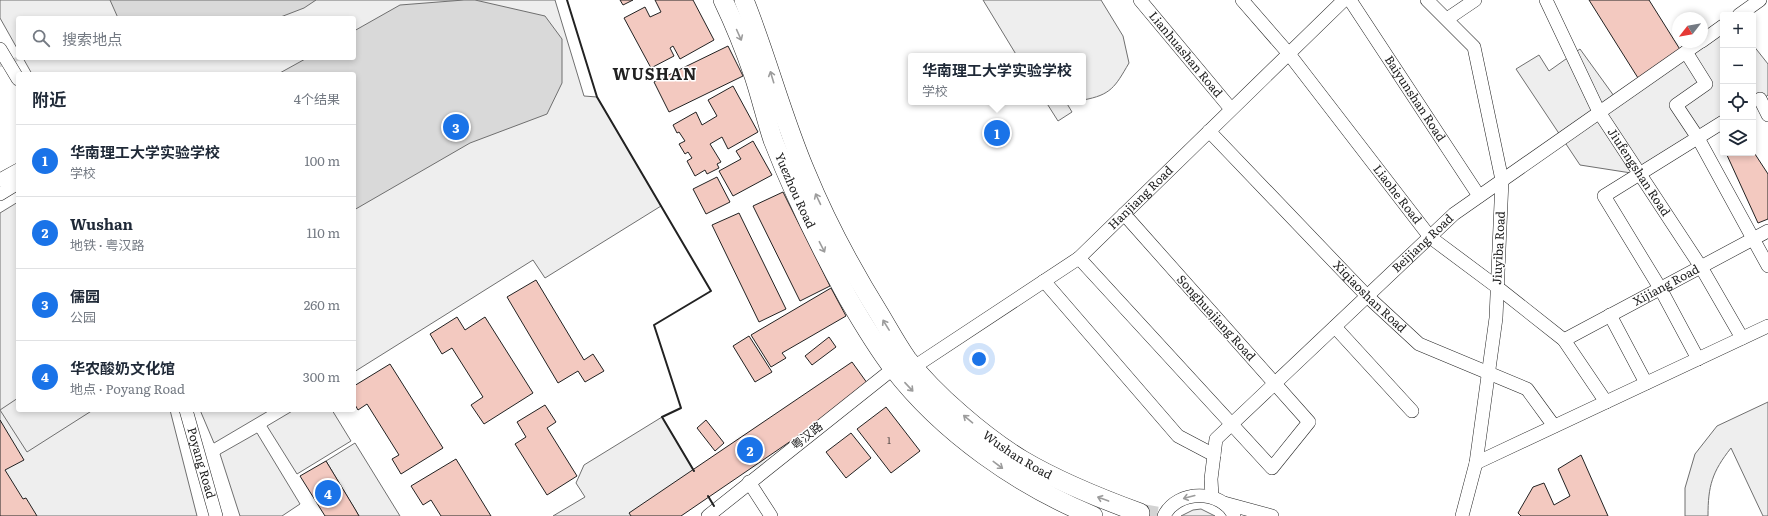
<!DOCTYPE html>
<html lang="zh">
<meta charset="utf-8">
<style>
:root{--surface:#fff;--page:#f6f6f7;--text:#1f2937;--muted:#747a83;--line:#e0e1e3;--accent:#1a73e8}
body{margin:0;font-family:Literata,"Noto Sans SC",serif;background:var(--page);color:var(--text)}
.controls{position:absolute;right:12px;top:12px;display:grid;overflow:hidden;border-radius:4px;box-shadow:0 2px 6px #0003}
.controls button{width:36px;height:36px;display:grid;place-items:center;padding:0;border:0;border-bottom:1px solid var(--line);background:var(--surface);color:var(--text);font:20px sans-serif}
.compass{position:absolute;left:1672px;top:12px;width:36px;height:36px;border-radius:50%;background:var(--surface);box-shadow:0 2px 6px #0003;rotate:239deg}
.you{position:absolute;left:979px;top:359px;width:14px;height:14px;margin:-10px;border:3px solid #fff;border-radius:50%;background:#1a73e8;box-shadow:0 0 0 6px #1a73e833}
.badge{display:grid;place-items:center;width:26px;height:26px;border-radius:50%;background:var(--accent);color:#fff;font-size:13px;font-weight:700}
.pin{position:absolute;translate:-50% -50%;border:2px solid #fff;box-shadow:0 1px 4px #0006}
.popup{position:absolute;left:908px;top:53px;width:178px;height:52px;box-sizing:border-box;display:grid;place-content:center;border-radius:4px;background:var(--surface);filter:drop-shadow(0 1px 3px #0005);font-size:13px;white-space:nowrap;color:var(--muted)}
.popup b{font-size:15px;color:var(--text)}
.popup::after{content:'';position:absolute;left:50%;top:100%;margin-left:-8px;border:8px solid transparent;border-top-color:var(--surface)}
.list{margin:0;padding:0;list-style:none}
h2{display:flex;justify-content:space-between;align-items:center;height:52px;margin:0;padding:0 16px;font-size:17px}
h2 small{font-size:13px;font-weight:400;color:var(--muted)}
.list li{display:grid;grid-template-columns:26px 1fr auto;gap:12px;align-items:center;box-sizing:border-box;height:72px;padding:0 16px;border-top:1px solid var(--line)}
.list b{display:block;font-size:15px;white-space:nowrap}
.list p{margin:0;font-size:13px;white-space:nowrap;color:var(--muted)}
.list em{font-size:13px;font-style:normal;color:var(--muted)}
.icon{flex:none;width:22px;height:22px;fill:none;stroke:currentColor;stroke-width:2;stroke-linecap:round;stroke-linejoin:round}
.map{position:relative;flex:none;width:1768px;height:516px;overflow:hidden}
.search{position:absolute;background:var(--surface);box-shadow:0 2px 6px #0003;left:16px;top:16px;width:340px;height:44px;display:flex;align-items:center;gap:10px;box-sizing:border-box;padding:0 14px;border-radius:4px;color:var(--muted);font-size:15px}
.panel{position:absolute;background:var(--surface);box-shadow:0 2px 6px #0003;left:16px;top:72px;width:340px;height:340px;border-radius:4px}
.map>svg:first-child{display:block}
</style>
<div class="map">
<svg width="1768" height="516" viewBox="0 0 1768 516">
<rect width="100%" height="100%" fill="#fff"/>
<!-- green -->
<path fill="#eee" stroke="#6f6f6f" d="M 0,0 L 555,0 L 584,96 L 597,97 L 661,206 L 545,278 L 533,260 L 354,372 L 354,74 L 32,74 L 23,58 L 354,58 L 354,18 L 18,18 L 18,50 L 0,18 Z
M 983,0 L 1101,0 L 1123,36 L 1129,63 C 1115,87 1111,95 1083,100 L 1083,56 L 1017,56 Z
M 1723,19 L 1723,125 L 1644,175 L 1580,165 L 1516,69 L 1539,55 L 1549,71 L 1580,49 L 1614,96 Z
M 1753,45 L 1768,64 L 1768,95 L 1753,107 Z
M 1046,102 L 1066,102 L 1072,112 L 1058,121 Z
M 18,202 L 18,410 L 170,410 L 197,516 L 0,516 L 0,213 Z
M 1768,402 L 1768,516 L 1763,516 L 1731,448 C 1712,472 1708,486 1708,516 L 1685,516 L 1685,488 L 1695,454 L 1717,426 Z
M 200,410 L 270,410 L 214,443 Z
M 294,410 L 332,410 L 351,441 L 297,474 L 267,426 Z
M 662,417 L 699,479 L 645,516 L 553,516 L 585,497 L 576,483 L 584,465 Z
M 257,433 L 300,504 L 282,516 L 240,516 L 220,454 Z
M 355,443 L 400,516 L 359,516 L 326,461 Z
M 1201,509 L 1215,516 L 1181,516 L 1193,510 Z"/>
<!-- parking -->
<path fill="#ededed" stroke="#6f6f6f" d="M 18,398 L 18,410 L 93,410 L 27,452 L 0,410 Z"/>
<!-- water -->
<path fill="#d9d9d9" stroke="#6f6f6f" d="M 110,0 L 316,0 L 304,8 L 278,18 L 118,18 Z
M 464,0 L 475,0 L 545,16 L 562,39 L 562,83 L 547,114 L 470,143 L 354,210 L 354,74 L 278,74 L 307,58 L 354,58 L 354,31 L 400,5 Z"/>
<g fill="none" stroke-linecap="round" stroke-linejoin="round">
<!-- stream -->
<path stroke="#d9d9d9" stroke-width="4.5" d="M 0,65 L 20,58"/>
</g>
<!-- building -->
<path fill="#f3c9c0" stroke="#222" d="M 620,0 L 633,0 L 623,5 Z
M 655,0 L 693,0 L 714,40 L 680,59 L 673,46 L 670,48 L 674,56 L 651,68 L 624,18 L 645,7 L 650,17 L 661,12 Z
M 1589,0 L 1649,0 L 1681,51 L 1638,78 Z
M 728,46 L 743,76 L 669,112 L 654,82 Z
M 733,86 L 758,132 L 728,149 L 722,137 L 710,144 L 721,162 L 717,164 L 719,168 L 707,174 L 705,170 L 695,176 L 687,161 L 692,158 L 688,152 L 685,154 L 679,144 L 685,141 L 679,132 L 677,133 L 673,125 L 696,112 L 702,125 L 717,116 L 708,100 Z
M 753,141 L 772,175 L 733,196 L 719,171 L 741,159 L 736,151 Z
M 1753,151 L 1768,174 L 1768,219 L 1758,223 L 1726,153 L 1753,153 Z
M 717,177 L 730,202 L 706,214 L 693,189 Z
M 783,192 L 830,286 L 800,301 L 753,206 Z
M 739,213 L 786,309 L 759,322 L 712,225 Z
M 536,280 L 584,360 L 593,354 L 604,371 L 585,382 L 578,371 L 558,383 L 507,297 Z
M 831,288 L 846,316 L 782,353 L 786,358 L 771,367 L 751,335 Z
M 457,317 L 465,330 L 485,317 L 533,393 L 484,424 L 471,405 L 483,397 L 452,348 L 442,354 L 430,334 Z
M 749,336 L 772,372 L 755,382 L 733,346 Z
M 829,337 L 836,347 L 812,365 L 805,356 Z
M 852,362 L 870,387 L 681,516 L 631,516 L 629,513 Z
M 390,364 L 443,448 L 401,474 L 392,459 L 399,455 L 367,404 L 358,410 L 354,403 L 354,386 Z
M 545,405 L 556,422 L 547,428 L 577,476 L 547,495 L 515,444 L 526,437 L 517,422 Z
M 886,407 L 920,451 L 891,473 L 857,429 Z
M 0,420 L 24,460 L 5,470 L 23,499 L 26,498 L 37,516 L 0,516 Z
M 706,420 L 724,443 L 715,451 L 697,428 Z
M 851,433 L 871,458 L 846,478 L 826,452 Z
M 1581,455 L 1608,516 L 1521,516 L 1518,513 L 1533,487 L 1544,483 L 1554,505 L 1570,496 L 1558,469 Z
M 456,459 L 491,516 L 441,516 L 431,500 L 423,505 L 411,486 Z
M 326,461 L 355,509 L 359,516 L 325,516 L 300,476 Z"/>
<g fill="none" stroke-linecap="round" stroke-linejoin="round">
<!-- secondary-tunnel -->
<path stroke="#d3d3d3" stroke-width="19" stroke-dasharray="19 10" stroke-linecap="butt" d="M 1140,513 L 1157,516"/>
<!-- street casing -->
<g stroke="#222" stroke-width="14">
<g id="street">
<path id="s1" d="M 1140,0 L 1231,109"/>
<path id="s2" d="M 1242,0 L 1289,54 L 1430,237 L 1497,287 L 1564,340 L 1606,402"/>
<path id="s3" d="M 1350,0 L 1479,196"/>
<path d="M 1427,0 L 1474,47 L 1502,180 L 1496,318 L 1476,463 L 1462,516"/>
<path id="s4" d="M 1546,0 L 1599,112 L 1701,267 L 1742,338"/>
<path d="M 1739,15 L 1760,0"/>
<path d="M 1447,19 L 1475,0"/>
<path d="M 1702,41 L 1723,26"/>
<path d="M 0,49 L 18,79"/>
<path d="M 1686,52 L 1706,84 L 1676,105 L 1698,138 L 1768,266"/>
<path d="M 1760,99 L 1768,115"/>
<path id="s5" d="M 1209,131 L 1367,296 L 1419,344 L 1527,389 L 1554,426"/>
<path d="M 0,180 L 18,170"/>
<path d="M 0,194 L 18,183"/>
<path d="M 1079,258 L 1272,468 L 1309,422 L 1124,214"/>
<path d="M 1044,281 L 1178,436 L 1214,455"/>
<path d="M 1610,315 L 1646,383"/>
<path d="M 1335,327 L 1412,411"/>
<path id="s6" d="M 1564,340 L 1768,231"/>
<path d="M 1698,359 L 1660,288 L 1604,196 L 1723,122"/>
<path id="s7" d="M 914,367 L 1079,258 L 1344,0"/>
<path id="s8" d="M 186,410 L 216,516"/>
<path d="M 1476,463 L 1768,326"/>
<path d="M 749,482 L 771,516"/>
<path id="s9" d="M 1212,497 L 1211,479 L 1216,439 L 1454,214 L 1700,42"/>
<path d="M 1224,503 L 1272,516"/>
<path d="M 708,516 L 899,364"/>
<path d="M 1164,516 C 1177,489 1222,489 1234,516"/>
</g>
</g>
<!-- secondary casing -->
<g stroke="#222" stroke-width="20">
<g id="secondary">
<path id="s10" d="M 723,0 C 735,25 745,50 754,76 C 761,97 766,119 773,140 C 794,194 820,247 848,298 C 862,322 876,346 893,368 C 943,433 1018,485 1093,516"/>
<path id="s11" d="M 744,0 C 767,57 782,117 806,173 C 826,222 852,270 880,315 C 889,330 897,345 907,359 C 934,394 984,437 1022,460 C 1059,482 1099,498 1140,513"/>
</g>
</g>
<!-- street -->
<use href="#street" stroke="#fff" stroke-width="13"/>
<!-- secondary -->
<use href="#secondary" stroke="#fff" stroke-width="19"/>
<!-- wall -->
<path stroke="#222" stroke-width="2" d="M 567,0 L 597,97 L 711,291 L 654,325 L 681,408 L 662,417 L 694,471
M 708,496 L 714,506"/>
</g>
<!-- one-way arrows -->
<defs><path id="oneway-shaft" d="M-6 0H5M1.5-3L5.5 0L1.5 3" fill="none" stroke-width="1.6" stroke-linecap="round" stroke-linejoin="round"/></defs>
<g stroke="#9c9c9c">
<use href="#oneway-shaft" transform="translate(739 35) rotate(66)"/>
<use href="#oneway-shaft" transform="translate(772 77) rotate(-107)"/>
<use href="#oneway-shaft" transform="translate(818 199) rotate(-115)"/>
<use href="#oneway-shaft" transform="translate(822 247) rotate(63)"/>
<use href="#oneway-shaft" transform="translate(886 325) rotate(-122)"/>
<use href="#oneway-shaft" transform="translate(909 387) rotate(47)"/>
<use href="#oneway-shaft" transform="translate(968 419) rotate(-140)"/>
<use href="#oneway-shaft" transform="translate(998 465) rotate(37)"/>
<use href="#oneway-shaft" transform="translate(1189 497) rotate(165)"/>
<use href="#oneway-shaft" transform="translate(1103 499) rotate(-160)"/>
</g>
<g text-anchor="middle" stroke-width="3" stroke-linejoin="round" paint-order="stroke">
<!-- number labels -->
<g font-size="10" fill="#564c4a">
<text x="889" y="444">1</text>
</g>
<!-- street labels -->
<g font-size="12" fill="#222" stroke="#fff">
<text dy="4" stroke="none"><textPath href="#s1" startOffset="71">Lianhuashan Road</textPath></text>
<text dy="4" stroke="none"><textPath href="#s3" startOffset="118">Baiyunshan Road</textPath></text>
<text dy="4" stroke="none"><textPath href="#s4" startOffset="196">Jiufengshan Road</textPath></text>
<text dy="4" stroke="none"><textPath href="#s10" startOffset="204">Yuezhou Road</textPath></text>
<text dy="4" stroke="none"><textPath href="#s2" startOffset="249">Liaohe Road</textPath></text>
<text dy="4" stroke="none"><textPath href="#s7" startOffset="284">Hanjiang Road</textPath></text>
<text dy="4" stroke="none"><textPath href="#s9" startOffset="343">Beijiang Road</textPath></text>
<text transform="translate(1499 248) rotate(-87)" y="4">Jiuyiba Road</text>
<text dy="4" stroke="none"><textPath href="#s6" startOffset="116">Xijiang Road</textPath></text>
<text dy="4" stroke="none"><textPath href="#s5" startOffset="231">Xiqiaoshan Road</textPath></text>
<text transform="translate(1216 318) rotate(48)" y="4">Songhuajiang Road</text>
<text transform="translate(807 436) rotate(-39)" y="4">粤汉路</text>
<text dy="4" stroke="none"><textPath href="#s11" startOffset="543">Wushan Road</textPath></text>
<text dy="4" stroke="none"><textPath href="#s8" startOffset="55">Poyang Road</textPath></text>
</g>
<!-- district labels -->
<g font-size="16" font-weight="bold" letter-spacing="1" fill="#222" stroke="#fff">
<text x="655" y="80">WUSHAN</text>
</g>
</g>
</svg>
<div class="controls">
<button>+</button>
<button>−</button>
<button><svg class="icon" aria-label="locate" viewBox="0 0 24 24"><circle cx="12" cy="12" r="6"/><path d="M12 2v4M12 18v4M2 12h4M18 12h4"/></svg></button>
<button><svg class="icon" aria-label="layers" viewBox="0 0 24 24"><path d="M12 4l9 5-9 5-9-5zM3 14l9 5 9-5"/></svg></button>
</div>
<svg class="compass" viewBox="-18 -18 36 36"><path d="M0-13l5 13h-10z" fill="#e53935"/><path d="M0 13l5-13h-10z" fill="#747a83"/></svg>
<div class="you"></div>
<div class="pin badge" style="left:997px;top:133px">1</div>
<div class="popup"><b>华南理工大学实验学校</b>学校</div>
<div class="pin badge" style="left:750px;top:450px">2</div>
<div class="pin badge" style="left:456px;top:127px">3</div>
<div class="pin badge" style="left:328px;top:493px">4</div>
<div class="search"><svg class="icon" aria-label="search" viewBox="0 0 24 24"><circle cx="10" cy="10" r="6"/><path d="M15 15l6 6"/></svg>搜索地点</div>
<section class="panel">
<h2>附近<small>4个结果</small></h2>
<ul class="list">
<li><span class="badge">1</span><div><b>华南理工大学实验学校</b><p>学校</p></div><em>100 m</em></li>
<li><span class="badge">2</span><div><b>Wushan</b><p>地铁 · 粤汉路</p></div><em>110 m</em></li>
<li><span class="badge">3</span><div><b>儒园</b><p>公园</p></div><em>260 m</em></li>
<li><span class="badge">4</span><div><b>华农酸奶文化馆</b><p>地点 · Poyang Road</p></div><em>300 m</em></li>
</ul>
</section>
</div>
